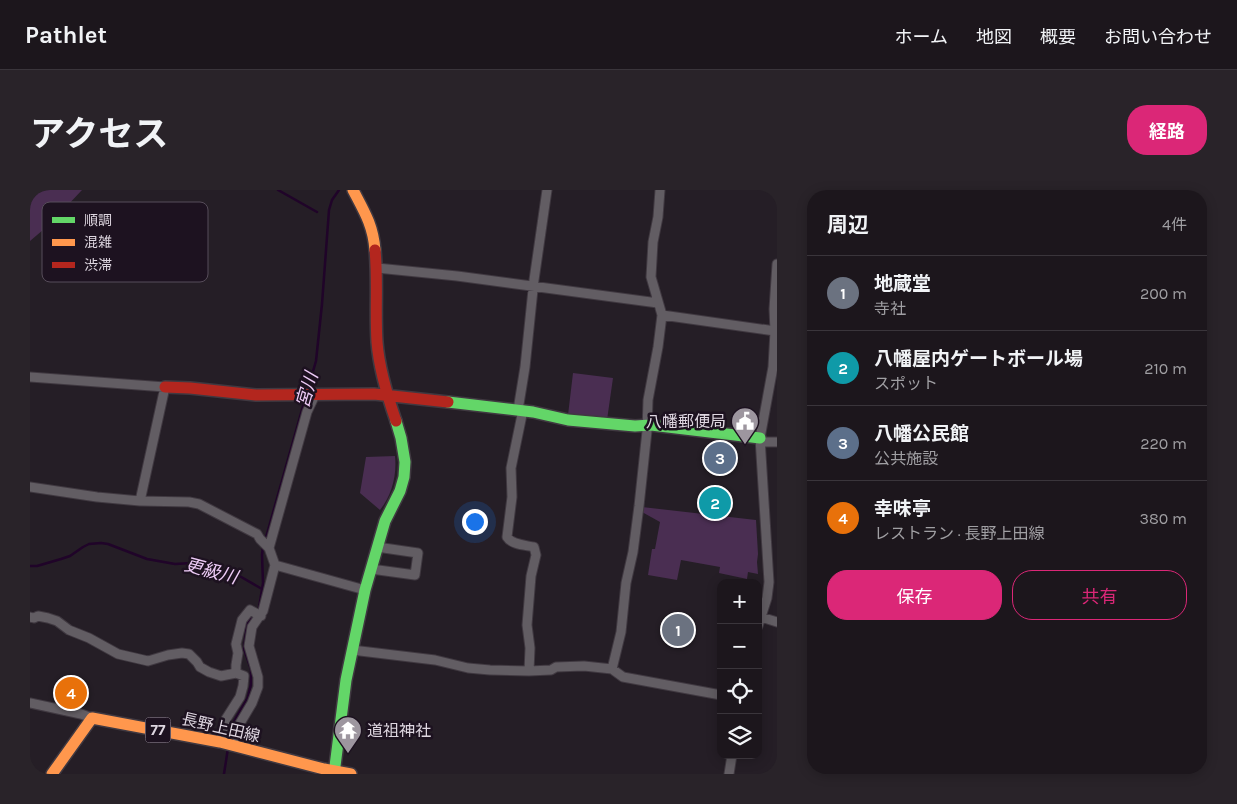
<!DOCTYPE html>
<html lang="ja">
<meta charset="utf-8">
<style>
:root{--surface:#1c161c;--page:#292329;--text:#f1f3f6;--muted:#a09fa3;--line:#3a353b;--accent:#db2777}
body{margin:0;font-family:Karla,"Noto Sans JP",sans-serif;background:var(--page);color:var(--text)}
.controls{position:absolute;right:15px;bottom:15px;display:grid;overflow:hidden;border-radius:10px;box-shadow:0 2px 12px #0003}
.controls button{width:45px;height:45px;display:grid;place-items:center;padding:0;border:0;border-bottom:1px solid var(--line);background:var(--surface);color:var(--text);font:25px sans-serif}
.you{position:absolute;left:444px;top:331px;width:18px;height:18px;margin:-12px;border:4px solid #fff;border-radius:50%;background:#1a73e8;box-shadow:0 0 0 8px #1a73e833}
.badge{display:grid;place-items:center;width:32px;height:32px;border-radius:50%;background:var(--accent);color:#fff;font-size:16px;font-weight:700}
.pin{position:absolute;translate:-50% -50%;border:2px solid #fff;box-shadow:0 1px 5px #0006}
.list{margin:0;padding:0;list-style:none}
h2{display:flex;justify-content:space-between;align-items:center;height:65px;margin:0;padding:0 20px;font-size:21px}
h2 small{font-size:16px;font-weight:400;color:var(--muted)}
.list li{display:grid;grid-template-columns:32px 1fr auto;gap:15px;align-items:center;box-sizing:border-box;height:75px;padding:0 20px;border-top:1px solid var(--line)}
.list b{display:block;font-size:19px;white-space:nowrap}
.list p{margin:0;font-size:16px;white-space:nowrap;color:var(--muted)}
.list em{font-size:16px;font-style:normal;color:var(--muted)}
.actions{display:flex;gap:10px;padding:15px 20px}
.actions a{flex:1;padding:11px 0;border:1px solid var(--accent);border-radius:20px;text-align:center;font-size:18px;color:var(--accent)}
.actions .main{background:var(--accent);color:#fff}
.icon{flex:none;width:28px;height:28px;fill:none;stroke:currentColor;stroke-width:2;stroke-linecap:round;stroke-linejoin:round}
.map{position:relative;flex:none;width:747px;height:584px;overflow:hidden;border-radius:20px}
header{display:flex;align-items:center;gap:30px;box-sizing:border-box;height:70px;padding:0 25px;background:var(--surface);border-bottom:1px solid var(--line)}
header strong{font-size:24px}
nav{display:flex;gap:28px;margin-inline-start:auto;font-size:18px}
.intro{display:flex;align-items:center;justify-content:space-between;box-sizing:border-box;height:120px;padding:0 30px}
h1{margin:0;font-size:35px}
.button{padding:12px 22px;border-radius:20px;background:var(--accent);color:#fff;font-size:18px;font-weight:700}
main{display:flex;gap:30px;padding:0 30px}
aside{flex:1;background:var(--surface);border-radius:20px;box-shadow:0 2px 12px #0003}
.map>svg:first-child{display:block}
</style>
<header>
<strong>Pathlet</strong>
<nav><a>ホーム</a><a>地図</a><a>概要</a><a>お問い合わせ</a></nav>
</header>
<div class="intro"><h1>アクセス</h1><a class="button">経路</a></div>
<main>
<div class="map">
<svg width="747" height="584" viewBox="0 0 747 584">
<rect width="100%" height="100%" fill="#251e26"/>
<!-- green -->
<path fill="#4a2e52" d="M 10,0 L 52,0 L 20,34 L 0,51 L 0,11 Z
M 543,183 L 583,188 L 577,230 L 538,225 Z
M 365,266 C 367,285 362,305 350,320 L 330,303 L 336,267 Z
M 612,317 L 726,330 L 728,364 L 727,372 L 728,384 L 718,382 L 717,389 L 689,383 L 690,377 L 651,370 L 647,390 L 618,385 L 622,359 L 625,359 L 630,332 L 612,322 Z"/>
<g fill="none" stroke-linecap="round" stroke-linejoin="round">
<!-- stream -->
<path stroke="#200429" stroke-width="2.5" d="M 248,0 L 287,22
M 277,202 L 286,171 L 292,114 L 299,20 L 302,10 L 309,0
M 235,351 L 275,209
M 0,376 L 7,376 L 31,369 L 40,366 L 53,357 L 59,354 L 71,353 L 78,354 L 117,369 L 145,374 L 162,373 L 206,384 L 232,399
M 200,550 L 202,535 L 218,507 L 221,494 L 221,479 L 214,459 L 217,434 L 229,418 L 233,393 L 232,365 L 233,356
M 194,584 L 198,558"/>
<!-- street casing -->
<g stroke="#403941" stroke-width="11">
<path id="street" d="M 347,78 L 427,86 L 628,113
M 632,125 L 745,141
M 0,187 L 135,197 L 110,311 L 159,312 L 169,314 L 227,344 L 230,349 L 239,358 L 245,375 L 335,400
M 488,220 L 495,177 L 504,90 L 517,0
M 493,220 L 481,278 L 482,307 L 477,347 C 482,355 495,355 504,357 L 506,365 L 501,386 L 497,435 L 500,458 L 499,481
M 730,252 L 747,252
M 0,297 L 67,307 L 110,311
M 239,358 L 277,222 L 285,205
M 341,379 L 385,385 L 388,363 L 347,357
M 0,427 L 4,428 L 8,426 L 18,428 L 27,431 L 39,440 L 59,448 L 88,464 L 118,471 L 138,465 L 152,463 L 159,464 L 167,472 L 170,477 L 179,482 L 191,486 L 206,483 L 214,486 L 213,496 L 210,507 L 196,529 L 190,552
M 731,427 L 747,432
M 728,436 L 737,408 L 739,392 L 730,248 L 743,177 L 745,141 L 744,119 L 747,74
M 322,460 L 405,470 L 438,478 L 460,480 L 499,481 L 521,480 L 526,477 L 554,476 L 582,479 L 593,487 L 691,505
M 582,479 L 591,442 L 596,393 L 603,362 L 609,316 L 617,241 L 618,210 L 628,157 L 632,125 L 621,87 L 623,52 L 628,27 L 630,0
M 206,483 L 206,475 L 208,463 L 206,454 L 212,430 L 220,420 L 231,426
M 0,513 L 51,524 L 62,528
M 207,556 L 209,535 L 222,513 L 228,497 L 228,487 L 219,456 L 222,437 L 233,421 L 245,375
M 699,584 L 702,565"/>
</g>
<!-- fast casing -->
<g stroke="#403941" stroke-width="14">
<path id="fast" d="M 418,212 L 503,222 L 538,230 L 605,236 L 621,235 L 730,248
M 304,584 L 316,490 L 335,400 L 355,331 L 370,301 L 374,287 L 375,272 L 371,248 L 366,231"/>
</g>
<!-- slow casing -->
<g stroke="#403941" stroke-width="14">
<path id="slow" d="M 323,0 C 334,21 343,35 345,60
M 22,584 L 62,528 L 190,552 L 294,579 L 321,584"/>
</g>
<!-- jam casing -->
<g stroke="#403941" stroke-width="14">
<path id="jam" d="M 345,60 C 348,90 345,121 347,152 C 349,179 357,205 366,231
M 135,197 L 160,198 L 226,205 L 344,204 L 418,212"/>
</g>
<!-- street -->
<use href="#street" stroke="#625d63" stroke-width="9"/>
<!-- fast -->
<use href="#fast" stroke="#63d668" stroke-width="11"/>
<!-- slow -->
<use href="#slow" stroke="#ff974d" stroke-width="11"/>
<!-- jam -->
<use href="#jam" stroke="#b3261e" stroke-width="11"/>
</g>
<!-- icons -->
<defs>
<g id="civic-pin" transform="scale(1.4375)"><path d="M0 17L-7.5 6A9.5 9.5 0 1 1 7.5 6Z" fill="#9d969f" stroke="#1d1220"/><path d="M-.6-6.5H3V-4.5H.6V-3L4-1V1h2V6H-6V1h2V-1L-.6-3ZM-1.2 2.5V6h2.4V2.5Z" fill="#fff"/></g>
<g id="temple-pin" transform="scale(1.4375)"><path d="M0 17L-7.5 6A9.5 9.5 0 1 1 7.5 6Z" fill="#9d969f" stroke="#1d1220"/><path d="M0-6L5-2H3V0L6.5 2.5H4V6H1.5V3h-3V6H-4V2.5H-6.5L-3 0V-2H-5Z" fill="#fff"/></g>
</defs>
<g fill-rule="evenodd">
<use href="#civic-pin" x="715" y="231"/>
<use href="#temple-pin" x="318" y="540"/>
</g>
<g text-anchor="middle" stroke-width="5" stroke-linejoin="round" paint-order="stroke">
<!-- shield labels -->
<rect fill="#1d1220" stroke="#a49ba6" stroke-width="1" x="115.5" y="527.5" width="25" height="25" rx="4"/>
<g font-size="15" font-weight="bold" fill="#ded6e0">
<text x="128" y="545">77</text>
</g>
<!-- poi labels -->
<g font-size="16" fill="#ded6e0" stroke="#1d1220" text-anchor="end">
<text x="696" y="237">八幡郵便局</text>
<text x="337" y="546" text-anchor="start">道祖神社</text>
</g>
<!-- street labels -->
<g font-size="16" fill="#ded6e0" stroke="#1d1220">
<text transform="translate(191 537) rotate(13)" y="6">長野上田線</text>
</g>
<!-- water labels -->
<g font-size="18" font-style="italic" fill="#eeccf7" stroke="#1d1220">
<text transform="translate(277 200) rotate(-74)" y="6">宮川</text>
<text transform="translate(181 381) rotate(15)" y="6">更級川</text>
</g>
</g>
<!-- legend -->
<rect x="12" y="12" width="166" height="80" rx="8" fill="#1d1220" stroke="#574d5a" stroke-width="1"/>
<rect x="22" y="27" width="23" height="6" fill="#63d668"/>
<rect x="22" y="49" width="23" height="7" fill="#ff974d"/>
<rect x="22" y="72" width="23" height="6" fill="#b3261e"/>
<g font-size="14" fill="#ded6e0">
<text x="54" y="35">順調</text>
<text x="54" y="57">混雑</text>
<text x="54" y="80">渋滞</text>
</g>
</svg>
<div class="controls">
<button>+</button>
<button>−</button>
<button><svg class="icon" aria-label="locate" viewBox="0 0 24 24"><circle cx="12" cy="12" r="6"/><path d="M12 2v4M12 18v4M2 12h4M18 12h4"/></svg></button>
<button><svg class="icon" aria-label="layers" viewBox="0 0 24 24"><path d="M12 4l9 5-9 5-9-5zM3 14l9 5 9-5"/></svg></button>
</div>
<div class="you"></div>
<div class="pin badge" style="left:648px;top:440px;background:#6b7280">1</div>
<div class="pin badge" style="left:685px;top:313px;background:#0f9aa8">2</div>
<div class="pin badge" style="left:690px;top:268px;background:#5c6f8a">3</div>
<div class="pin badge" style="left:41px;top:503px;background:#e8710a">4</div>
</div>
<aside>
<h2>周辺<small>4件</small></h2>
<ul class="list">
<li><span class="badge" style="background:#6b7280">1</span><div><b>地蔵堂</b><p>寺社</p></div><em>200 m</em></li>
<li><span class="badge" style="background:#0f9aa8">2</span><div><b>八幡屋内ゲートボール場</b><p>スポット</p></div><em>210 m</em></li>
<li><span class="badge" style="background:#5c6f8a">3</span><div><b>八幡公民館</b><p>公共施設</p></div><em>220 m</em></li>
<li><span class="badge" style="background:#e8710a">4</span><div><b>幸味亭</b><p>レストラン · 長野上田線</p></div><em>380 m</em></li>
</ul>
<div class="actions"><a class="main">保存</a><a>共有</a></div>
</aside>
</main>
